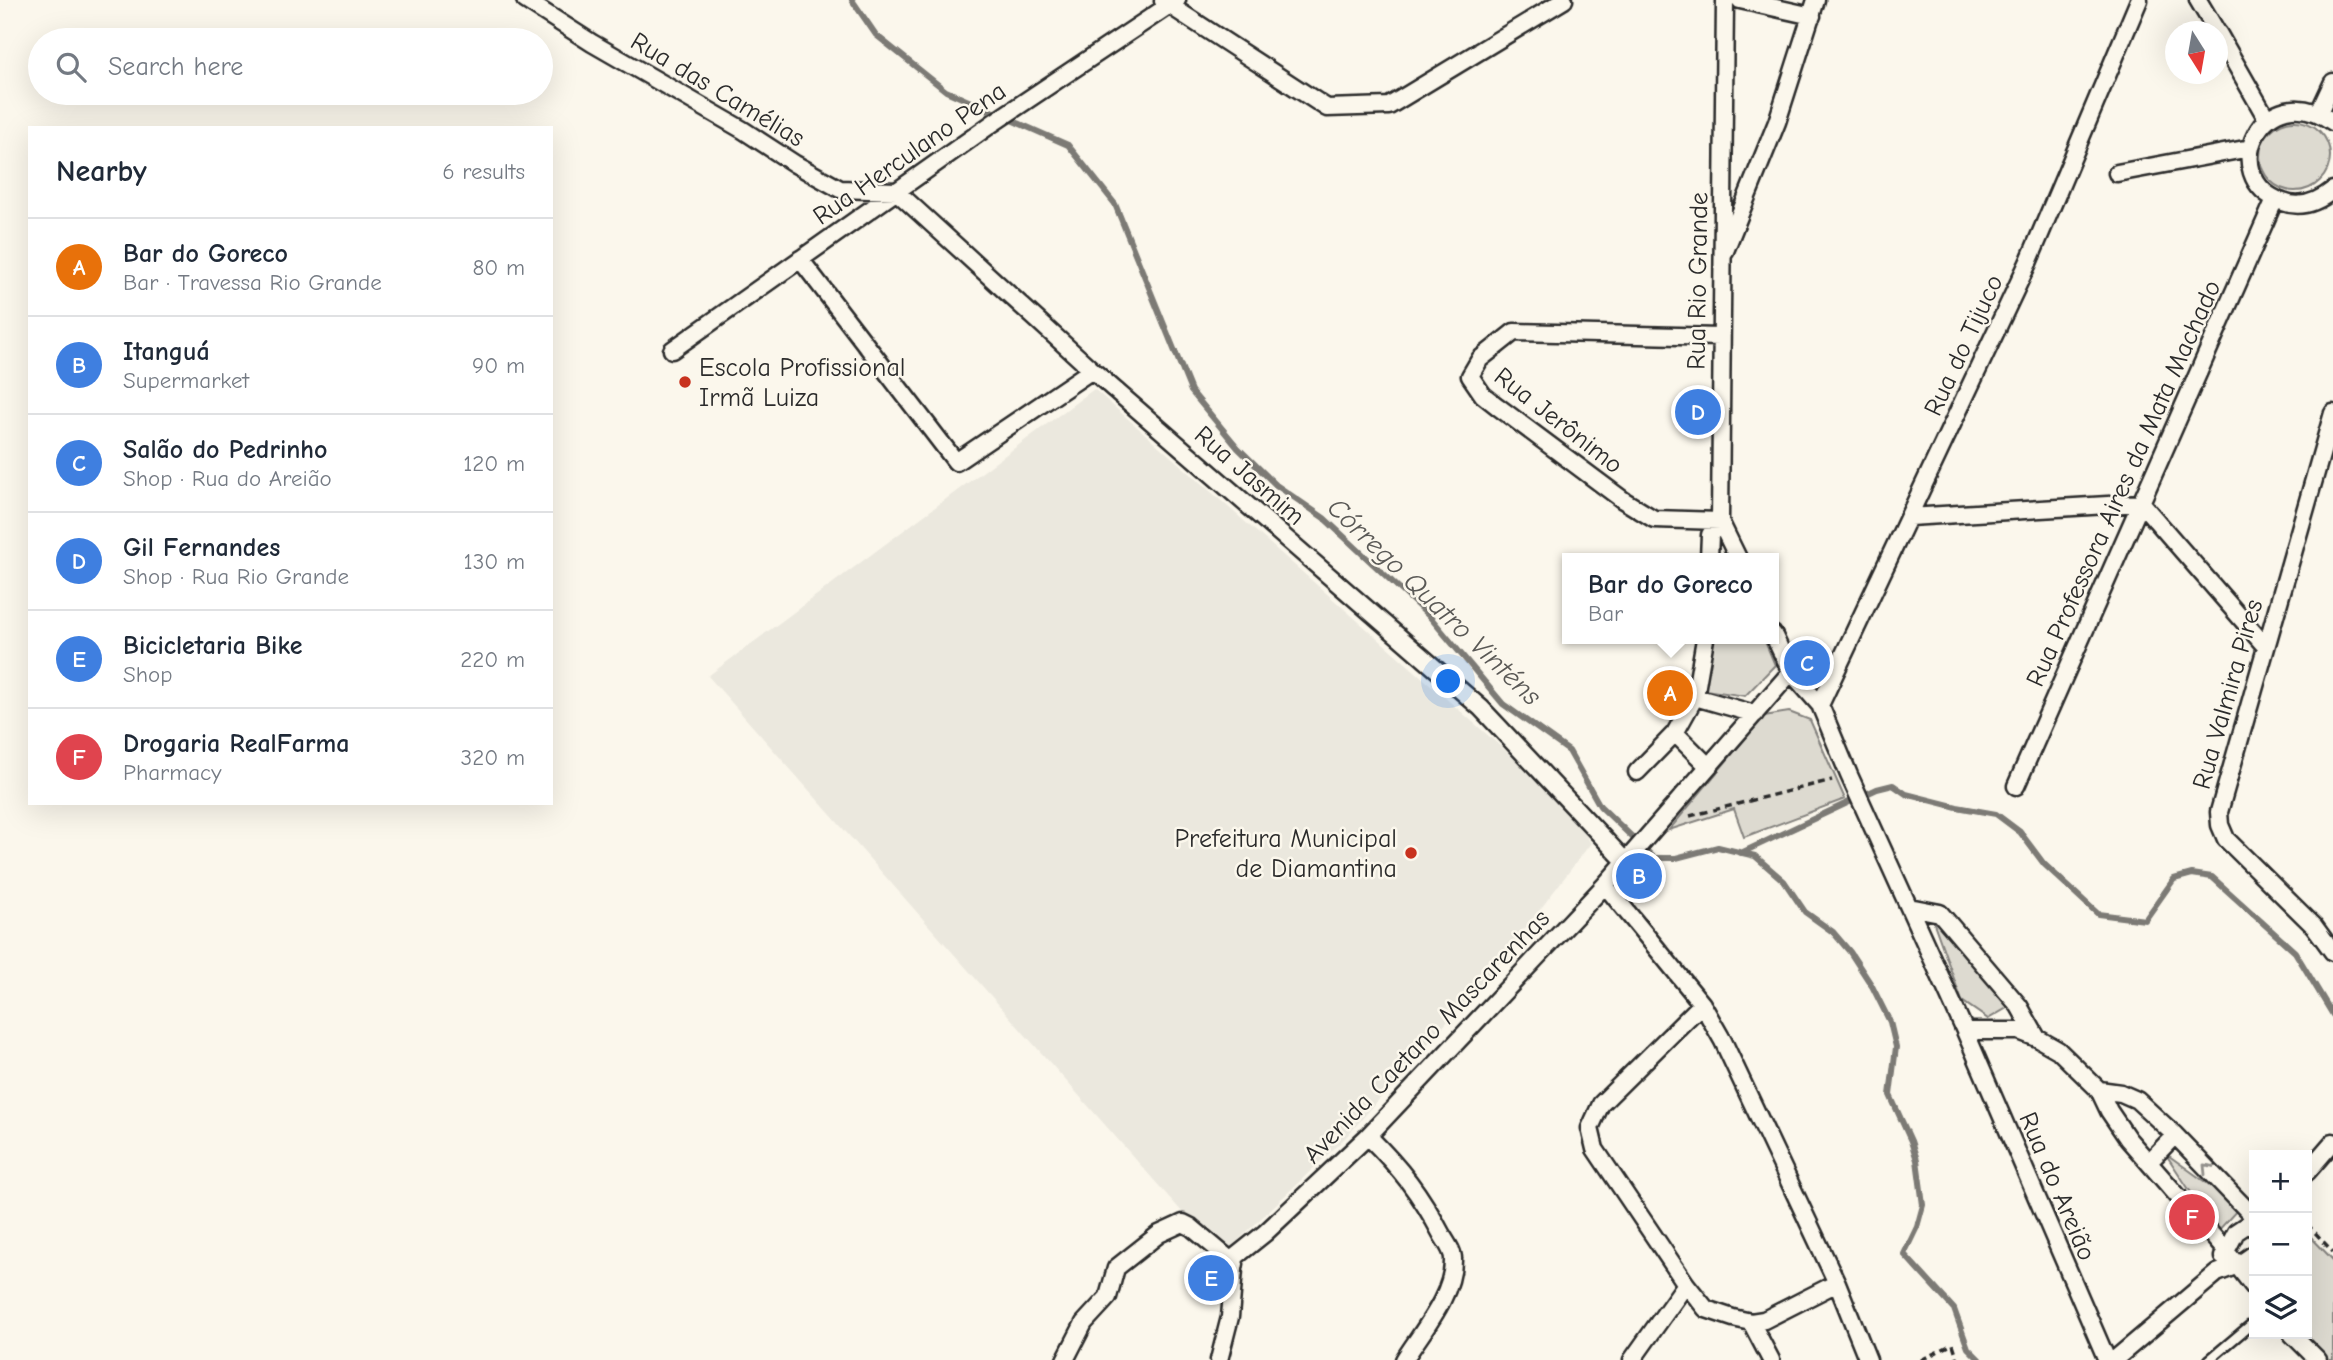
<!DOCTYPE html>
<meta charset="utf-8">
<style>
:root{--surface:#fff;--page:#f2f2f3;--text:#1f2937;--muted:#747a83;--line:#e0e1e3;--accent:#c8321e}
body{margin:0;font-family:"Comic Neue",sans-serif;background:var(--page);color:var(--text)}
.controls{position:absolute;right:21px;bottom:21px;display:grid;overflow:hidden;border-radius:0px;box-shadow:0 7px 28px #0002}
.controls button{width:63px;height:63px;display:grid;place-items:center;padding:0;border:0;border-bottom:2px solid var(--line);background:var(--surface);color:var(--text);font:35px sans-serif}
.compass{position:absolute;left:2165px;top:21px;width:63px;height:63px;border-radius:50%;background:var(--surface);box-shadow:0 7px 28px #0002;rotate:169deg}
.you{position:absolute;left:1449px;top:682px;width:24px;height:24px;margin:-18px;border:5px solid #fff;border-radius:50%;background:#1a73e8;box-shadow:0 0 0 10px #1a73e833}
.badge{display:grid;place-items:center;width:46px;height:46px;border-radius:50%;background:var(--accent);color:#fff;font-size:23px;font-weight:700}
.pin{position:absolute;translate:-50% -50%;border:4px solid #fff;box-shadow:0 2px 7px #0006}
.popup{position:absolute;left:1562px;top:553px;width:217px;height:91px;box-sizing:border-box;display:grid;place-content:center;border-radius:0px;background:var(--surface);filter:drop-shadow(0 2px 5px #0005);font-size:23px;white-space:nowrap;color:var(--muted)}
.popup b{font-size:26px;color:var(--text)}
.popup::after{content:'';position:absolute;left:50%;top:100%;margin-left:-14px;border:14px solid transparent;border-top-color:var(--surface)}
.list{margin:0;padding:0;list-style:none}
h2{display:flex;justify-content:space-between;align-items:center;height:91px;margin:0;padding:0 28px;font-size:30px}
h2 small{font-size:23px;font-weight:400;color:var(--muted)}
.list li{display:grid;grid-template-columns:46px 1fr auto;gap:21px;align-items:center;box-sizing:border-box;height:98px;padding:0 28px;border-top:2px solid var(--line)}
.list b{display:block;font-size:26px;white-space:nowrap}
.list p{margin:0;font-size:23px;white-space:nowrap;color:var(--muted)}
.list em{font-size:23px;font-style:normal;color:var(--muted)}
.icon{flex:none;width:38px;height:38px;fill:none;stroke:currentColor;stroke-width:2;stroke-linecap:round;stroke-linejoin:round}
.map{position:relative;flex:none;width:2333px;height:1360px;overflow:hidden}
.search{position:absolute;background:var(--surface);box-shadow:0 7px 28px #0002;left:28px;top:28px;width:525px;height:77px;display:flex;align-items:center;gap:18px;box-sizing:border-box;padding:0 24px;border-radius:38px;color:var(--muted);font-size:26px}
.panel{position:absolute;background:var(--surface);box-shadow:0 7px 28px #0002;left:28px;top:126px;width:525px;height:679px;border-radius:0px}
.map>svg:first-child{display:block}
</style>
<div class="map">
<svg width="2333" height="1360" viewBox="0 0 2333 1360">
<rect width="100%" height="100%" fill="#fbf7ec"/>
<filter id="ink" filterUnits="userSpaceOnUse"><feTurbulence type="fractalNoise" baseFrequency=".0143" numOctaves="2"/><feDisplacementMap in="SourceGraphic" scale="14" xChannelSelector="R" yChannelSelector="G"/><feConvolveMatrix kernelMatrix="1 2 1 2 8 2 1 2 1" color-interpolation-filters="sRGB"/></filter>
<g filter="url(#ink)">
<!-- built -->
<path fill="#ebe8de" d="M 1094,389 L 1557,796 L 1591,843 L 1499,963 L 1346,1137 L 1230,1248 L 1183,1213 L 708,676 Z"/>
<!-- green -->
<path fill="#dddad0" stroke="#84827e" stroke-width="2" d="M2260 156a35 35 0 1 1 70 0a35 35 0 1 1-70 0Z
M 1712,639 L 1764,639 L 1775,665 L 1745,696 L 1705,690 Z
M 1789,712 L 1810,720 L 1845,799 L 1744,837 L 1734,809 L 1669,830 L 1764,716 Z
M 1931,915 L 2012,1005 L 1988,1019 L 1962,1001 Z
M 2165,1153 L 2240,1207 L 2217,1232 Z
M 2307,1233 L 2333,1260 L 2333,1360 L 2328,1360 L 2303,1334 L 2307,1334 Z"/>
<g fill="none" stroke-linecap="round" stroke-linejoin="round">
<!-- stream -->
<path stroke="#7b7a75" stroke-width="6" d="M 852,0 L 876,35 L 946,91 L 1068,145 L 1115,204 L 1191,391 L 1238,448 L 1276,485 L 1324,518 L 1430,617 L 1503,704 L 1569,751 L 1600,806 L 1654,858 L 1676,858 L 1718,847 L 1755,856 L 1784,881 L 1805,912 L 1833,932 L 1850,952 L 1872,986 L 1890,1022 L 1896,1047 L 1890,1095 L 1911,1141 L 1917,1160 L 1923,1205 L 1917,1227 L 1904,1254 L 1954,1309 L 1968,1348 L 1980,1360
M 1741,853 L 1877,789 L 1893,785 L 1906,794 L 1957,807 L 1996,814 L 2020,832 L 2044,864 L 2098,914 L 2145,920 L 2174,879 L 2192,874 L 2212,877 L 2295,952 L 2333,1015"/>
<!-- lane casing -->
<g stroke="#2b2b2b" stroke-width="13">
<path id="lane" d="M 2209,1360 L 2254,1322"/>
</g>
<!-- street casing -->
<g stroke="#2b2b2b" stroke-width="21">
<path id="street" d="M 525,0 L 592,43 L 743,130 L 795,164 L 840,189 L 896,191 L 1092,370 L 1481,708 L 1625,861
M 1725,0 L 1720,521 L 1738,558
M 1740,0 L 1812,16
M 2198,0 L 2217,32
M 1163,1 L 1327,108 L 1389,106 L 1564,0
M 2218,33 L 2267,119
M 2319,112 L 2333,82
M 2333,122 C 2263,72 2214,178 2283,202 C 2301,209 2318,202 2333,190
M 2117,173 L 2250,148
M 1725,251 L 1777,122 L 1816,0
M 800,259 L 956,462 L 1092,370
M 672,350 L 993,123 L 1177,0
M 2333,413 L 2219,812 L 2220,825 L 2226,839 L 2314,926 L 2333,952
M 1909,517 L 2141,503 L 2266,647
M 1720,521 L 1654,519 L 1623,500 L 1497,406 L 1483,395 L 1470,376 L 1480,359 L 1514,332 L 1720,337
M 1709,558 L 1710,535 L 1720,521
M 1773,634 L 1791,672 L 1820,705 L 1849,775 L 1965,1031 L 2107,1360
M 1695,697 L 1755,714
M 1820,705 L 2028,263 L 2139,0
M 1675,733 L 1708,766
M 1637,772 L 1675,733 L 1695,697 L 1705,639
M 2016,786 L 2275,199
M 1605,885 L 1702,1004 L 1723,1041 L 1837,1283 L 1868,1360
M 1909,907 L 1940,913 L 2019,1006 L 2037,1038
M 1702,1004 L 1601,1104 L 1590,1128 L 1595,1149 L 1686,1284 L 1706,1309 L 1733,1318 L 1751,1322 L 1764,1320 L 1837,1283
M 1965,1031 L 2019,1031 L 2037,1038 L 2058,1050 L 2099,1090 L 2109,1111 L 2128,1139 L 2225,1250 L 2254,1287
M 2099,1090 L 2121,1093 L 2137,1100 L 2175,1135 L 2254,1217
M 1368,1136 C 1401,1169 1420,1193 1442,1235 C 1446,1242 1453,1251 1453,1259 C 1454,1295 1422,1331 1404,1360
M 2149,1162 L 2175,1135
M 2307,1172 L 2333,1142
M 2223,1257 L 2236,1232 L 2254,1220
M 1751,1322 L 1771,1360
M 2292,1334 L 2318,1360
M 1065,1360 L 1084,1323 L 1108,1297 L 1116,1268 L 1159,1234 L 1183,1223 L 1191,1227 L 1235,1264
M 1219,1360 L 1230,1317 L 1235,1257 L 1265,1233 L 1368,1136 L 1605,885 L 1791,672
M 1632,1360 L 1686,1284
M 2114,1360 L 2217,1273 L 2238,1265 L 2254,1254"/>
</g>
<!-- path -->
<path stroke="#2b2b2b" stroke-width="3.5" stroke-dasharray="7 5" stroke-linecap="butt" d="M 1690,816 L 1832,780
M 2307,1224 L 2333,1252
M 1921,1360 L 1953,1344 L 1958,1360"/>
<!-- lane -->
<use href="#lane" stroke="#fbf7ec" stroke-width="8"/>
<!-- street -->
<use href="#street" stroke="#fbf7ec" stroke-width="16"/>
</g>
<!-- one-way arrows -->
<defs><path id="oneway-chevron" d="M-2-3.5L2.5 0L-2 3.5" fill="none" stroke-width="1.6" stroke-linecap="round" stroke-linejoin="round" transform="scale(1.75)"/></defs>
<use stroke="#93918c" href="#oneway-chevron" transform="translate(2207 1168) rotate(-134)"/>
</g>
<!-- markers -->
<g fill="#c8321e" stroke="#fbf7ec" stroke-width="2.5">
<circle cx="685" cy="382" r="7"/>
<circle cx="1411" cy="853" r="7"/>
</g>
<g text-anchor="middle" stroke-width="5" stroke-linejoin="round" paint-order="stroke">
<!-- street labels -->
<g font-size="26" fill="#2b2b2b" stroke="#fbf7ec">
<text transform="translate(718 89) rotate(31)" y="9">Rua das Camélias</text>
<text transform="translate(909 153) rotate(-35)" y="9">Rua Herculano Pena</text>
<text transform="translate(1697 281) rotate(-89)" y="9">Rua Rio Grande</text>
<text transform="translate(1963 345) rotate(-65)" y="9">Rua do Tijuco</text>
<text transform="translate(1559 420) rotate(38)" y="9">Rua Jerônimo</text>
<text transform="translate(1250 475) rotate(41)" y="9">Rua Jasmim</text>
<text transform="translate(2123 483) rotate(-66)" y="9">Rua Professora Aires da Mata Machado</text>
<text transform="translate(2227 694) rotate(-74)" y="9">Rua Valmira Pires</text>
<text transform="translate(1426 1036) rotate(-46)" y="9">Avenida Caetano Mascarenhas</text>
<text transform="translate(2058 1186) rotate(67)" y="9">Rua do Areião</text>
</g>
<!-- poi labels -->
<g font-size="26" fill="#2b2b2b" stroke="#fbf7ec" text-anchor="start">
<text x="699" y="376">Escola Profissional<tspan x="699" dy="30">Irmã Luiza</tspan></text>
<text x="1397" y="847" text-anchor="end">Prefeitura Municipal<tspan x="1397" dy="30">de Diamantina</tspan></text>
</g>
<!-- water labels -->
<g font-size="28" font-style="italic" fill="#5a5956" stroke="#fbf7ec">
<text transform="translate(1435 601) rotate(44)" y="10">Córrego Quatro Vinténs</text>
</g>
</g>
</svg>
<div class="controls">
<button>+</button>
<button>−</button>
<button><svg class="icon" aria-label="layers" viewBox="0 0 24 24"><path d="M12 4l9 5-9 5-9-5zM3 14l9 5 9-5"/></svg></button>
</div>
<svg class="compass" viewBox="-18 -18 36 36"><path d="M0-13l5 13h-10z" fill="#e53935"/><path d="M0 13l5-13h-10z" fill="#747a83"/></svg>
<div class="you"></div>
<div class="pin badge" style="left:1670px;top:693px;background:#e8710a">A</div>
<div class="popup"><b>Bar do Goreco</b>Bar</div>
<div class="pin badge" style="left:1639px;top:876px;background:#3f7fe0">B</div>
<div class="pin badge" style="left:1807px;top:663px;background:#3f7fe0">C</div>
<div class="pin badge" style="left:1698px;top:412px;background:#3f7fe0">D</div>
<div class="pin badge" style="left:1211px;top:1278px;background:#3f7fe0">E</div>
<div class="pin badge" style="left:2192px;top:1217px;background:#e0444e">F</div>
<div class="search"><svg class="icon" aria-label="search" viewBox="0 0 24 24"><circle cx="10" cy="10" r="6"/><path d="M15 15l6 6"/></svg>Search here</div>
<section class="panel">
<h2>Nearby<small>6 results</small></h2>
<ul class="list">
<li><span class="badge" style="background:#e8710a">A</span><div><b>Bar do Goreco</b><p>Bar · Travessa Rio Grande</p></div><em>80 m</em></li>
<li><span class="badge" style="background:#3f7fe0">B</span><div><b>Itanguá</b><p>Supermarket</p></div><em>90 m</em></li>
<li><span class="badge" style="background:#3f7fe0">C</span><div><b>Salão do Pedrinho</b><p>Shop · Rua do Areião</p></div><em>120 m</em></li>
<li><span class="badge" style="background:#3f7fe0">D</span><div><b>Gil Fernandes</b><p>Shop · Rua Rio Grande</p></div><em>130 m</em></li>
<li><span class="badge" style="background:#3f7fe0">E</span><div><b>Bicicletaria Bike</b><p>Shop</p></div><em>220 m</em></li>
<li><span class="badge" style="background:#e0444e">F</span><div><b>Drogaria RealFarma</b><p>Pharmacy</p></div><em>320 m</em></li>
</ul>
</section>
</div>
